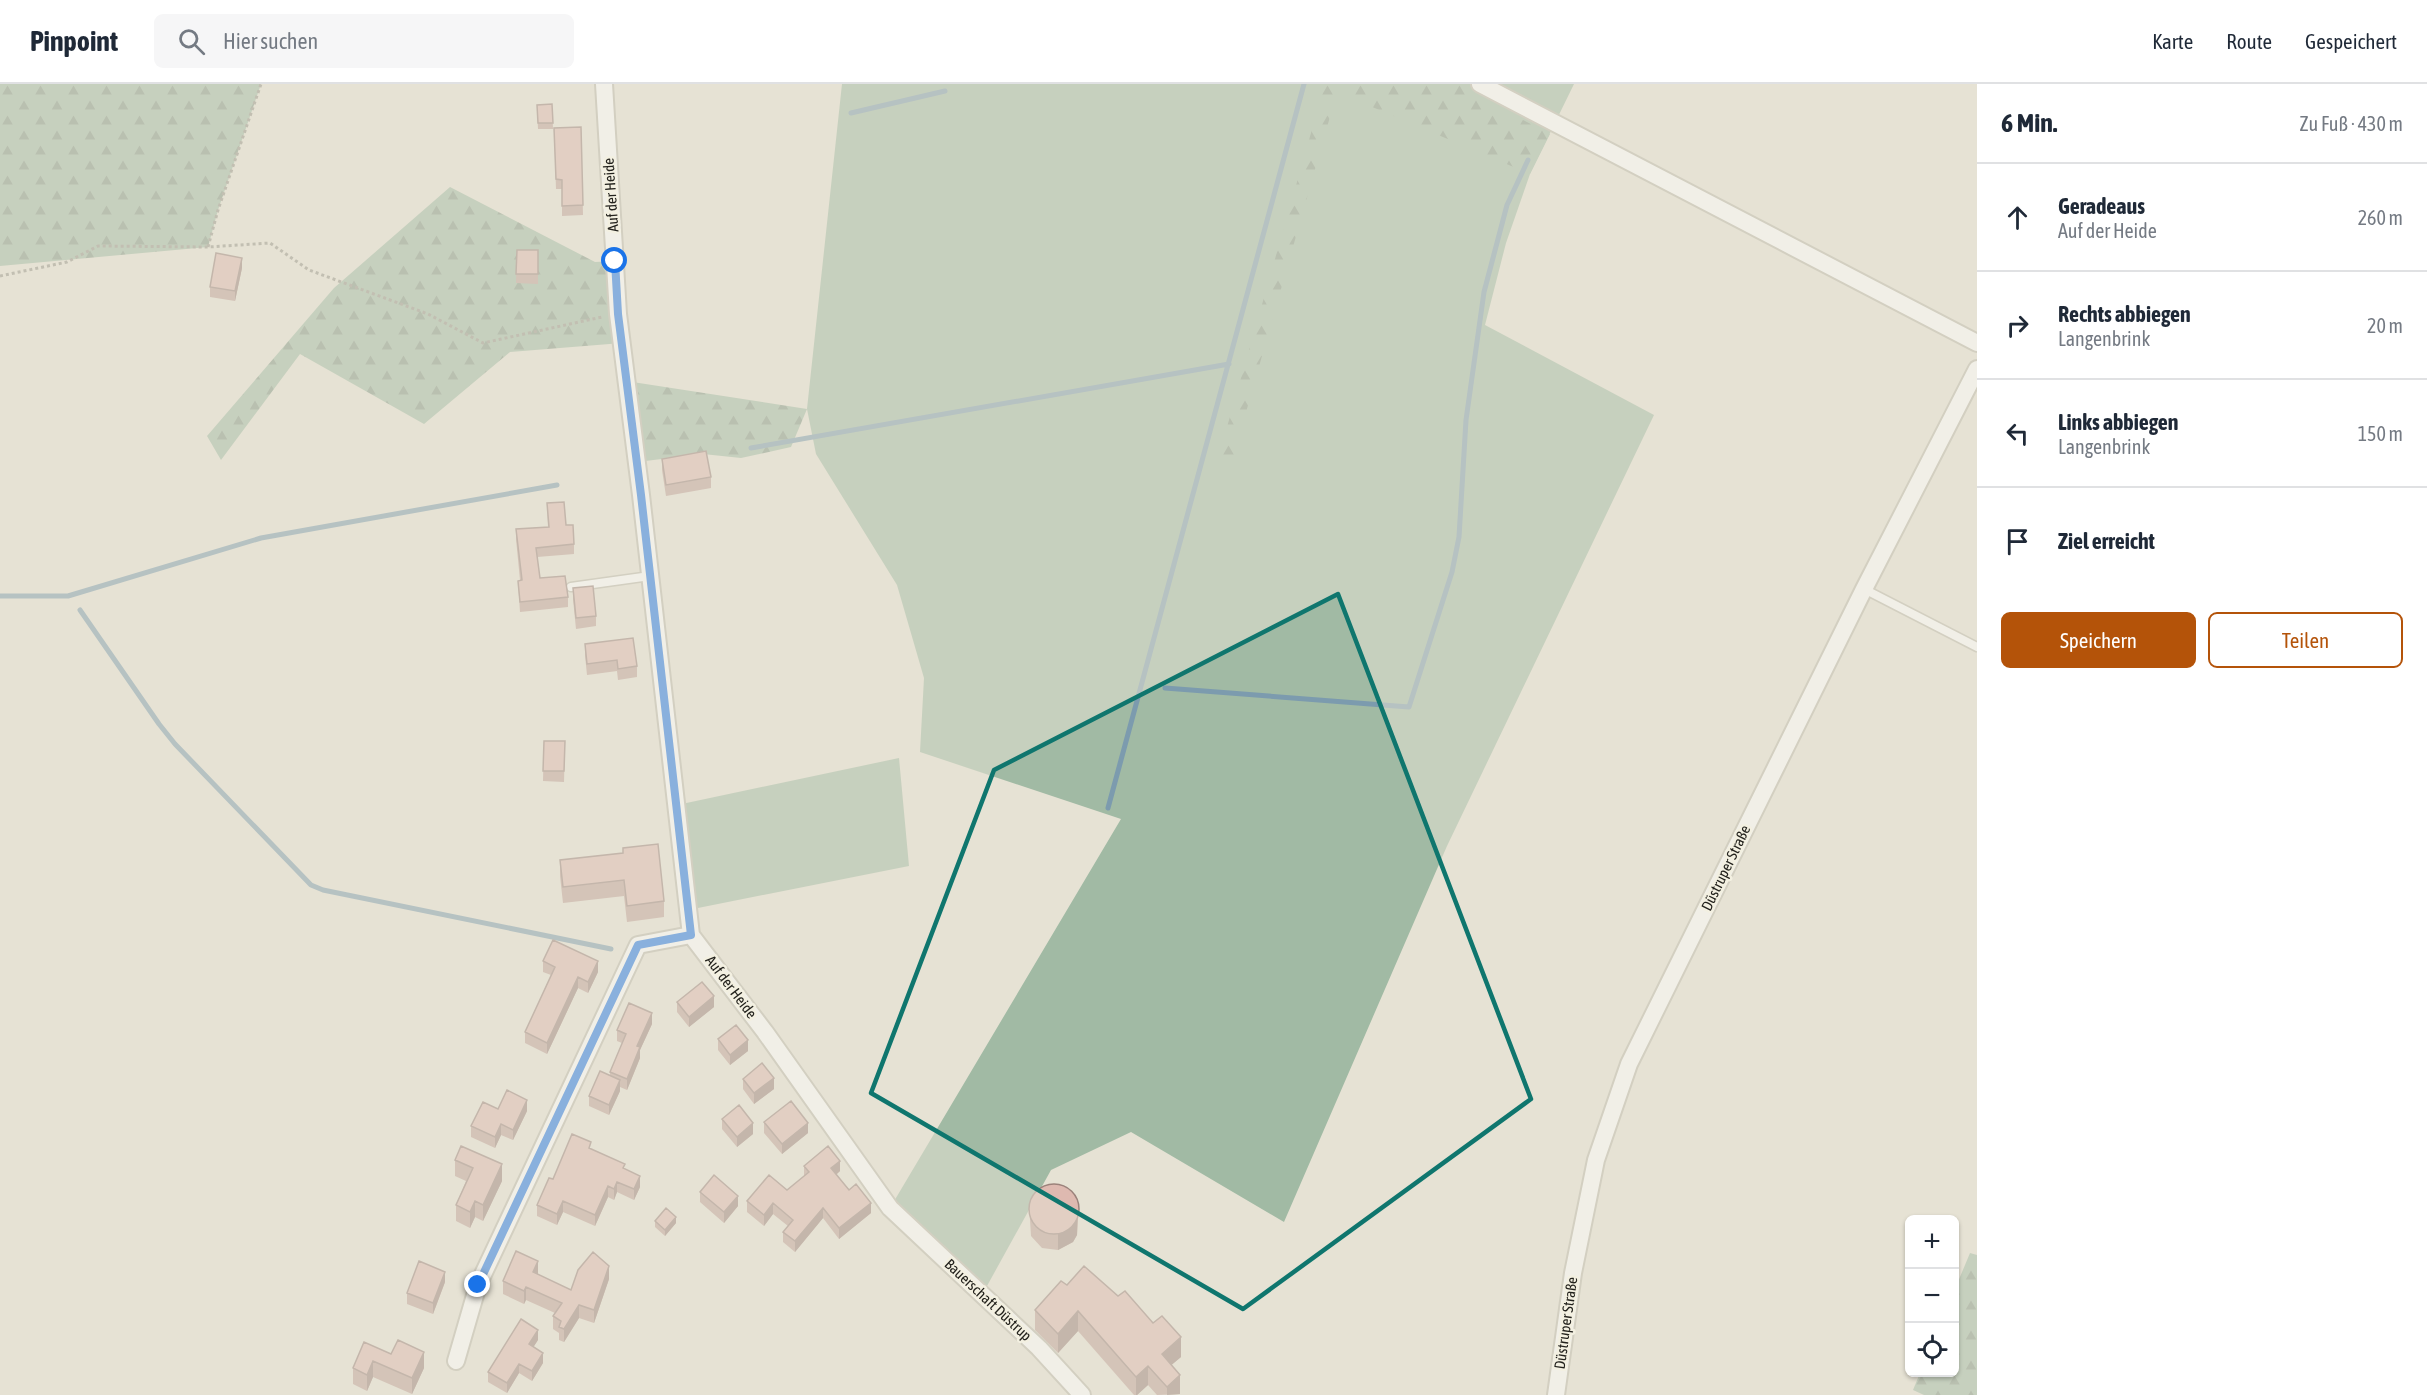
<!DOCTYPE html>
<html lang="de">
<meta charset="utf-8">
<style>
:root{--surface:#fff;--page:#f6f6f7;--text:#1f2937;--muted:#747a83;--line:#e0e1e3;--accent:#b45309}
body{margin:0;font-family:"Asap Condensed",sans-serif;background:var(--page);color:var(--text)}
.controls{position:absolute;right:18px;bottom:18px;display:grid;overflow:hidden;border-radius:9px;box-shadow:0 2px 4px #0004}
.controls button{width:54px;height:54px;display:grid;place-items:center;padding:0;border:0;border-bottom:2px solid var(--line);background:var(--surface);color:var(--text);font:30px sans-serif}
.stop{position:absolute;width:18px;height:18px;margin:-14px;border:4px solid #1a73e8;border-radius:50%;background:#fff}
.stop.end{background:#1a73e8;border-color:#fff;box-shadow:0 2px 6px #0008}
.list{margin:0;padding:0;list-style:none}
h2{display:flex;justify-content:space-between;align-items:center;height:78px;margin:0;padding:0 24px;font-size:26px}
h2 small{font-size:20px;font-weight:400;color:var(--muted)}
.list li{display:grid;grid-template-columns:39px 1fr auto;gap:18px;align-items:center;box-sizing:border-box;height:108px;padding:0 24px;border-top:2px solid var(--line)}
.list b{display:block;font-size:22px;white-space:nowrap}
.list p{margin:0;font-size:20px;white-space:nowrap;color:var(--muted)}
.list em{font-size:20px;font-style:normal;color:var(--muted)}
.actions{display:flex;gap:12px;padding:18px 24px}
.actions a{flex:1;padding:14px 0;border:2px solid var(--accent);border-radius:9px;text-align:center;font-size:21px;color:var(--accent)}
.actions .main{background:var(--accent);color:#fff}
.icon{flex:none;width:33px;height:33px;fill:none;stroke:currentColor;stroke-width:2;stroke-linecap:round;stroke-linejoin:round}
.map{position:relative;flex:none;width:1977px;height:1311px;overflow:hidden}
header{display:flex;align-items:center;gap:36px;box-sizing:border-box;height:84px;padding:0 30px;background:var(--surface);border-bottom:2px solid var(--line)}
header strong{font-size:28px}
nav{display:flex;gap:33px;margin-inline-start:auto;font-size:21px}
.search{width:420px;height:54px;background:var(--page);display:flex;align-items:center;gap:15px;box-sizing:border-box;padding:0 21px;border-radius:9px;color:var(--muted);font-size:22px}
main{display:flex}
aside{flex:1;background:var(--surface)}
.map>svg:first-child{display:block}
</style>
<header>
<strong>Pinpoint</strong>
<div class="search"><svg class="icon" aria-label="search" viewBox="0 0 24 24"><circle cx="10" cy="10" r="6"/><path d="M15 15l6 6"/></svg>Hier suchen</div>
<nav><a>Karte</a><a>Route</a><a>Gespeichert</a></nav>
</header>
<main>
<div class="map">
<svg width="1977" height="1311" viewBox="0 0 1977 1311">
<defs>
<pattern id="forest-firs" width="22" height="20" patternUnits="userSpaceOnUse" patternTransform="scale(1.5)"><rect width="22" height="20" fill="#a1baa4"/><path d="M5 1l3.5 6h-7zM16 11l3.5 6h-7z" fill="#839785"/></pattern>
</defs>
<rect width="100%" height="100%" fill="#e6e2d4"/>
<!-- grass -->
<path fill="#a1baa4" d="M 842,0 L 1574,0 L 1530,90 L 1506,159 L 1485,241 L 1654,331 L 1447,762 L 1284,1138 L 1131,1048 L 1051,1086 L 982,1211 L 890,1124 L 1121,735 L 920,668 L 924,594 L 897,501 L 816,370 L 807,325 Z
M 899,674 L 909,782 L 688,826 L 677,721 Z"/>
<!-- forest -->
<path fill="url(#forest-firs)" d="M 0,0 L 261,0 L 218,126 L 208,163 L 0,182 Z
M 1325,0 L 1459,0 L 1463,5 L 1550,50 L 1530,90 L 1337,8 L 1233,374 L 1219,371 Z
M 450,103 L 595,178 L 615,177 L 622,259 L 510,268 L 424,340 L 300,270 L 221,376 L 207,352 L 334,204 Z
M 626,297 L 807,325 L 791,363 L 741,374 L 703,370 L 637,378 Z
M 1970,1169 L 1977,1171 L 1977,1311 L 1924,1311 L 1913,1306 L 1920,1289 L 1954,1288 L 1955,1205 Z"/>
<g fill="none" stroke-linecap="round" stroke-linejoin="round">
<!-- stream -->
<path stroke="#7c9bae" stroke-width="5" d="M 851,29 L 945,7
M 751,364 L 1229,280
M 0,512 L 68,512 L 261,454 L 557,401
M 80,526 L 159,640 L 175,660 L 311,801 L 323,806 L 611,865
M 1165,604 L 1409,623 L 1452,488 L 1459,453 L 1466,336 L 1484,208 L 1507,121 L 1528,76
M 1108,724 L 1304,0"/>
<!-- lane casing -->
<g stroke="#bcb9ab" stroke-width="11">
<path id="lane" d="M 571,503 L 650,492
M 1864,505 L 1977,563"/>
</g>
<!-- street casing -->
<g stroke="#bcb9ab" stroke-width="20">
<path id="street" d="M 604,0 L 618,230 L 641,411 L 691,851 L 765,948 L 890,1124 L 1039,1264 L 1082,1311
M 1480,0 L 1977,259
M 456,1277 L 478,1201 L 638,861 L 691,851
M 1556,1311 L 1573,1189 L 1596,1076 L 1629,980 L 1864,505 L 1977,285"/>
</g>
<!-- path -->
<path stroke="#98958a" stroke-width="3" stroke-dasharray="3 3" stroke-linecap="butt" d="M 208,163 L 218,126 L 261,0
M 0,192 L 67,178 L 98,162 L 208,163 L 270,159 L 309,186 L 428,230 L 483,259 L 602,233"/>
<!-- lane -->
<use href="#lane" stroke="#fff" stroke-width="8"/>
<!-- street -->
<use href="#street" stroke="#fff" stroke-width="16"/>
</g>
<!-- wall -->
<path fill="#bf9f97" d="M 552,20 L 553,45 L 538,45 L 537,21 Z
M 581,43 L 583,131 L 562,132 L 562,105 L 556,105 L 554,44 Z
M 517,166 L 538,166 L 538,200 L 516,199 Z
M 242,184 L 235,217 L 210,213 L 210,203 Z
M 662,375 L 711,393 L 711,404 L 666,412 L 662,386 Z
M 547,419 L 566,441 L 574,460 L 574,470 L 537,473 L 540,494 L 568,513 L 568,523 L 520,528 L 518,497 L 520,496 L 516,455 L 516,445 L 548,443 Z
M 573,504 L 596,532 L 596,542 L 576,545 L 573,515 Z
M 585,560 L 637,582 L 637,593 L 618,596 L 617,587 L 587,591 L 585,571 Z
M 544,657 L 565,657 L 564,698 L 543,697 Z
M 623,764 L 664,817 L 664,833 L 627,838 L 624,812 L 563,819 L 560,792 L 560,776 L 623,769 Z
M 543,877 L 598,888 L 588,909 L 578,904 L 547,970 L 525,959 L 525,948 L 551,891 L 543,888 Z
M 677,918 L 714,923 L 689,943 L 677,928 Z
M 652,940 L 640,966 L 640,974 L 627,1006 L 620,1003 L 620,1007 L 609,1031 L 589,1022 L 589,1012 L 610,991 L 610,988 L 622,959 L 617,957 L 617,946 Z
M 718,955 L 748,967 L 730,981 L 718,966 Z
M 743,995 L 774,1005 L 754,1020 L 743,1005 Z
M 498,1025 L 527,1027 L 513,1056 L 501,1051 L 495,1064 L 471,1053 L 471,1042 Z
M 722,1035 L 753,1050 L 737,1063 L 722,1045 Z
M 764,1038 L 808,1049 L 782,1070 L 764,1049 Z
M 591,1065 L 625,1085 L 640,1103 L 634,1116 L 617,1108 L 614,1116 L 608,1113 L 595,1142 L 563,1128 L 557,1141 L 537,1132 L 537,1121 L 553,1095 Z
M 455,1076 L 502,1097 L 483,1137 L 475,1133 L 470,1144 L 456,1137 L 456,1121 L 466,1097 L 455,1092 Z
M 804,1082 L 840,1087 L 836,1091 L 871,1129 L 839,1155 L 823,1134 L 795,1168 L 783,1158 L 783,1148 L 788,1142 L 773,1130 L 764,1142 L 747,1128 L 747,1117 L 787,1106 L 804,1092 Z
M 700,1108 L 738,1122 L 724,1139 L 700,1118 Z
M 1029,1119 L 1078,1135 L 1077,1151 L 1073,1158 L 1058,1166 L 1042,1164 L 1031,1152 Z
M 655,1137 L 676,1139 L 665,1152 L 655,1143 Z
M 537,1190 L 571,1206 L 609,1195 L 594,1239 L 579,1234 L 564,1258 L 559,1256 L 559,1249 L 553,1245 L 553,1232 L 555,1229 L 526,1216 L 524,1220 L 503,1210 L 503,1197 L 538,1190 Z
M 445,1198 L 433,1230 L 407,1220 L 407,1209 Z
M 1067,1201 L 1181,1273 L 1171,1281 L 1180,1310 L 1157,1311 L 1148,1301 L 1137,1311 L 1134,1311 L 1078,1247 L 1058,1269 L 1035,1246 L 1035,1226 Z
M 538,1256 L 533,1263 L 543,1279 L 532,1297 L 519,1289 L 507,1309 L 488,1298 L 488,1288 Z
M 391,1270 L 424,1284 L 412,1310 L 373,1293 L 367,1307 L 353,1300 L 353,1284 Z"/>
<!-- shaded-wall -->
<path fill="#9b827b" d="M 242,174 L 242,184 L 235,217 L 235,207 Z
M 598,877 L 598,888 L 588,909 L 588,898 Z
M 578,893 L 578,904 L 547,970 L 547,959 Z
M 714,912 L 714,923 L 689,943 L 689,933 Z
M 652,929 L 652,940 L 640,966 L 640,974 L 627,1006 L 627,995 L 637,962 Z
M 748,956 L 748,967 L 730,981 L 730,971 Z
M 774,994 L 774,1005 L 754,1020 L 754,1009 Z
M 620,996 L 620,1007 L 609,1031 L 609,1021 Z
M 527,1016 L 527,1027 L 513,1056 L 513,1046 Z
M 753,1039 L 753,1050 L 737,1063 L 737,1053 Z
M 808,1039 L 808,1049 L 782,1070 L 782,1060 Z
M 501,1040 L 501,1051 L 495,1064 L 495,1053 Z
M 840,1077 L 840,1087 L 831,1095 L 831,1084 Z
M 502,1080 L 502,1097 L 483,1137 L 483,1121 Z
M 640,1092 L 640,1103 L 634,1116 L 634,1105 Z
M 617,1098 L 617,1108 L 614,1116 L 614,1105 Z
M 608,1102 L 608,1113 L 595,1142 L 595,1131 Z
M 738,1112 L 738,1122 L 724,1139 L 724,1128 Z
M 475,1117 L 475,1133 L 470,1144 L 470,1128 Z
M 563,1117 L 563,1128 L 557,1141 L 557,1130 Z
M 773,1119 L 773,1130 L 764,1142 L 764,1131 Z
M 871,1119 L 871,1129 L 839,1155 L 839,1144 Z
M 1078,1119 L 1077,1151 L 1073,1158 L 1058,1166 L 1058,1150 Z
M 823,1124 L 823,1134 L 795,1168 L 795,1157 Z
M 676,1133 L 676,1139 L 665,1152 L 665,1146 Z
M 538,1177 L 538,1190 L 533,1201 L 533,1188 Z
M 609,1182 L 609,1195 L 594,1239 L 594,1226 Z
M 445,1188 L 445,1198 L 433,1230 L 433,1219 Z
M 526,1203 L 526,1216 L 524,1220 L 524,1207 Z
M 579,1221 L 579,1234 L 564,1258 L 564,1245 Z
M 1078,1227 L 1078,1247 L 1058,1269 L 1058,1250 Z
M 538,1246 L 538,1256 L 529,1270 L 529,1260 Z
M 1181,1253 L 1181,1273 L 1162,1289 L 1162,1270 Z
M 424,1268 L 424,1284 L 412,1310 L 412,1294 Z
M 543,1269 L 543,1279 L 532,1297 L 532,1287 Z
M 373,1277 L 373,1293 L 367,1307 L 367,1291 Z
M 519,1280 L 519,1289 L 507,1309 L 507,1299 Z
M 1148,1282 L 1148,1301 L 1137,1311 L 1136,1311 L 1136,1293 Z
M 1180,1291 L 1180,1310 L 1167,1311 L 1167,1303 Z"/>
<!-- building -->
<path fill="#deb9b0" stroke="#9b827b" stroke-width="1.5" d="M 552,20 L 553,39 L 538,39 L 537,21 Z
M 581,43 L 583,121 L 562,122 L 562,96 L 556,95 L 554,44 Z
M 517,166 L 538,166 L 538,190 L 516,190 Z
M 216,169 L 242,174 L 235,207 L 210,203 Z
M 706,367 L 711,393 L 666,401 L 662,375 Z
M 564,418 L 566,441 L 573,441 L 574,460 L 536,464 L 540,494 L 565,492 L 568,513 L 520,518 L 518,497 L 522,496 L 516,445 L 549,443 L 547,419 Z
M 593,502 L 596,532 L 576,534 L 573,504 Z
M 633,554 L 637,582 L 618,585 L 617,576 L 587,580 L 585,560 Z
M 544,657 L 565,657 L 564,687 L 543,687 Z
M 658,760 L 664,817 L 627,822 L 624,796 L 563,803 L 560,776 L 623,769 L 623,764 Z
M 553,856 L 598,877 L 588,898 L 578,893 L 547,959 L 525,948 L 555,883 L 543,877 Z
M 702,898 L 714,912 L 689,933 L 677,918 Z
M 629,919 L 652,929 L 637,962 L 640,963 L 627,995 L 610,988 L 626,950 L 617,946 Z
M 736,941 L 748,956 L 730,971 L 718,955 Z
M 762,979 L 774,994 L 754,1009 L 743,995 Z
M 600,987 L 620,996 L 609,1021 L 589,1012 Z
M 507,1006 L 527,1016 L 513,1046 L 501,1040 L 495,1053 L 471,1042 L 483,1018 L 498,1025 Z
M 791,1017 L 808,1039 L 782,1060 L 764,1038 Z
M 739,1021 L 753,1039 L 737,1053 L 722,1035 Z
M 572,1050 L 591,1058 L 589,1064 L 625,1080 L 623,1084 L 640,1092 L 634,1105 L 617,1098 L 614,1105 L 608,1102 L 595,1131 L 563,1117 L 557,1130 L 537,1121 L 549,1094 L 553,1095 Z
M 461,1062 L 502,1080 L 483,1121 L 475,1117 L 470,1128 L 456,1121 L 473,1084 L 455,1076 Z
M 828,1062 L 840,1077 L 831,1084 L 849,1106 L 856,1100 L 871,1119 L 839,1144 L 823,1124 L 795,1157 L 783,1148 L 793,1136 L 773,1119 L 764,1131 L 747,1117 L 769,1091 L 787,1106 L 809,1088 L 804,1082 Z
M 714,1091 L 738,1112 L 724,1128 L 700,1108 Z
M1029 1125a25 25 0 1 1 50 0a25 25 0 1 1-50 0Z
M 666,1124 L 676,1133 L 665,1146 L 655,1137 Z
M 516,1167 L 538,1177 L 533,1188 L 571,1206 L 578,1186 L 593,1168 L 609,1182 L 594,1226 L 579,1221 L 564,1245 L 559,1243 L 561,1237 L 553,1232 L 562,1219 L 526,1203 L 524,1207 L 503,1197 Z
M 419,1177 L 445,1188 L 433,1219 L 407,1209 Z
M 1084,1182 L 1118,1212 L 1125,1207 L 1153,1239 L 1162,1232 L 1181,1253 L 1162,1270 L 1180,1291 L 1167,1303 L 1148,1282 L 1136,1293 L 1078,1227 L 1058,1250 L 1035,1226 L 1061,1197 L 1067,1201 Z
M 521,1235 L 538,1246 L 529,1260 L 543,1269 L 532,1287 L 519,1280 L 507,1299 L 488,1288 Z
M 398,1256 L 424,1268 L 412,1294 L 373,1277 L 367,1291 L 353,1284 L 364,1258 L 391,1270 Z"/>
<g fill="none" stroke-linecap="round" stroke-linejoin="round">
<!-- route -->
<path stroke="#1a73e8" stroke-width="8" d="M 478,1201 L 638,861 L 691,851 L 641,411 L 618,230 L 615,177"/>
</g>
<!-- marked area -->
<path d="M0 0H1977V1311H0ZM 1338,510 L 1531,1015 L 1243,1225 L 871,1009 L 994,686 Z" fill="#e6e2d4" fill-opacity=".55" fill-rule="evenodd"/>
<path fill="none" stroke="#0f766e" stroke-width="4.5" stroke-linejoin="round" d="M 1338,510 L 1531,1015 L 1243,1225 L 871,1009 L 994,686 Z"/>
<g text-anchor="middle" stroke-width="5" stroke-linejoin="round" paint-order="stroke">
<!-- street labels -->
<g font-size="15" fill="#23221d" stroke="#f3f0e1">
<text transform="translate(611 111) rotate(-94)" y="5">Auf der Heide</text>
<text transform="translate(1726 784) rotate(-64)" y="5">Düstruper Straße</text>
<text transform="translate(731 903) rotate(53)" y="5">Auf der Heide</text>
<text transform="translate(988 1216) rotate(43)" y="5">Bauerschaft Düstrup</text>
<text transform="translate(1566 1239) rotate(-82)" y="5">Düstruper Straße</text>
</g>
</g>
</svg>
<div class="controls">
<button>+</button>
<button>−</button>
<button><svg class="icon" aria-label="locate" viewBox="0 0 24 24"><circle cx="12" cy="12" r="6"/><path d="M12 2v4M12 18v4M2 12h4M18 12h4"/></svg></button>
</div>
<div class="stop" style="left:615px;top:177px"></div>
<div class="stop end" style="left:478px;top:1201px"></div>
</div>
<aside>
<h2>6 Min.<small>Zu Fuß · 430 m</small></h2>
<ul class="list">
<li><svg class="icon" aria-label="ahead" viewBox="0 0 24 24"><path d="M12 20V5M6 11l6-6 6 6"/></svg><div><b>Geradeaus</b><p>Auf der Heide</p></div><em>260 m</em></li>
<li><svg class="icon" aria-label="right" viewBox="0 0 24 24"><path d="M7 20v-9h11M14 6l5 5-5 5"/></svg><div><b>Rechts abbiegen</b><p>Langenbrink</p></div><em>20 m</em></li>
<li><svg class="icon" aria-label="left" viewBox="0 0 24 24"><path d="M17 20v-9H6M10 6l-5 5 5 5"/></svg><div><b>Links abbiegen</b><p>Langenbrink</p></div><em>150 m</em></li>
<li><svg class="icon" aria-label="arrive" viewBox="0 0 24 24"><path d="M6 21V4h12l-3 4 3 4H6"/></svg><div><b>Ziel erreicht</b></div></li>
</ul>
<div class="actions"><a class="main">Speichern</a><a>Teilen</a></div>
</aside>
</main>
